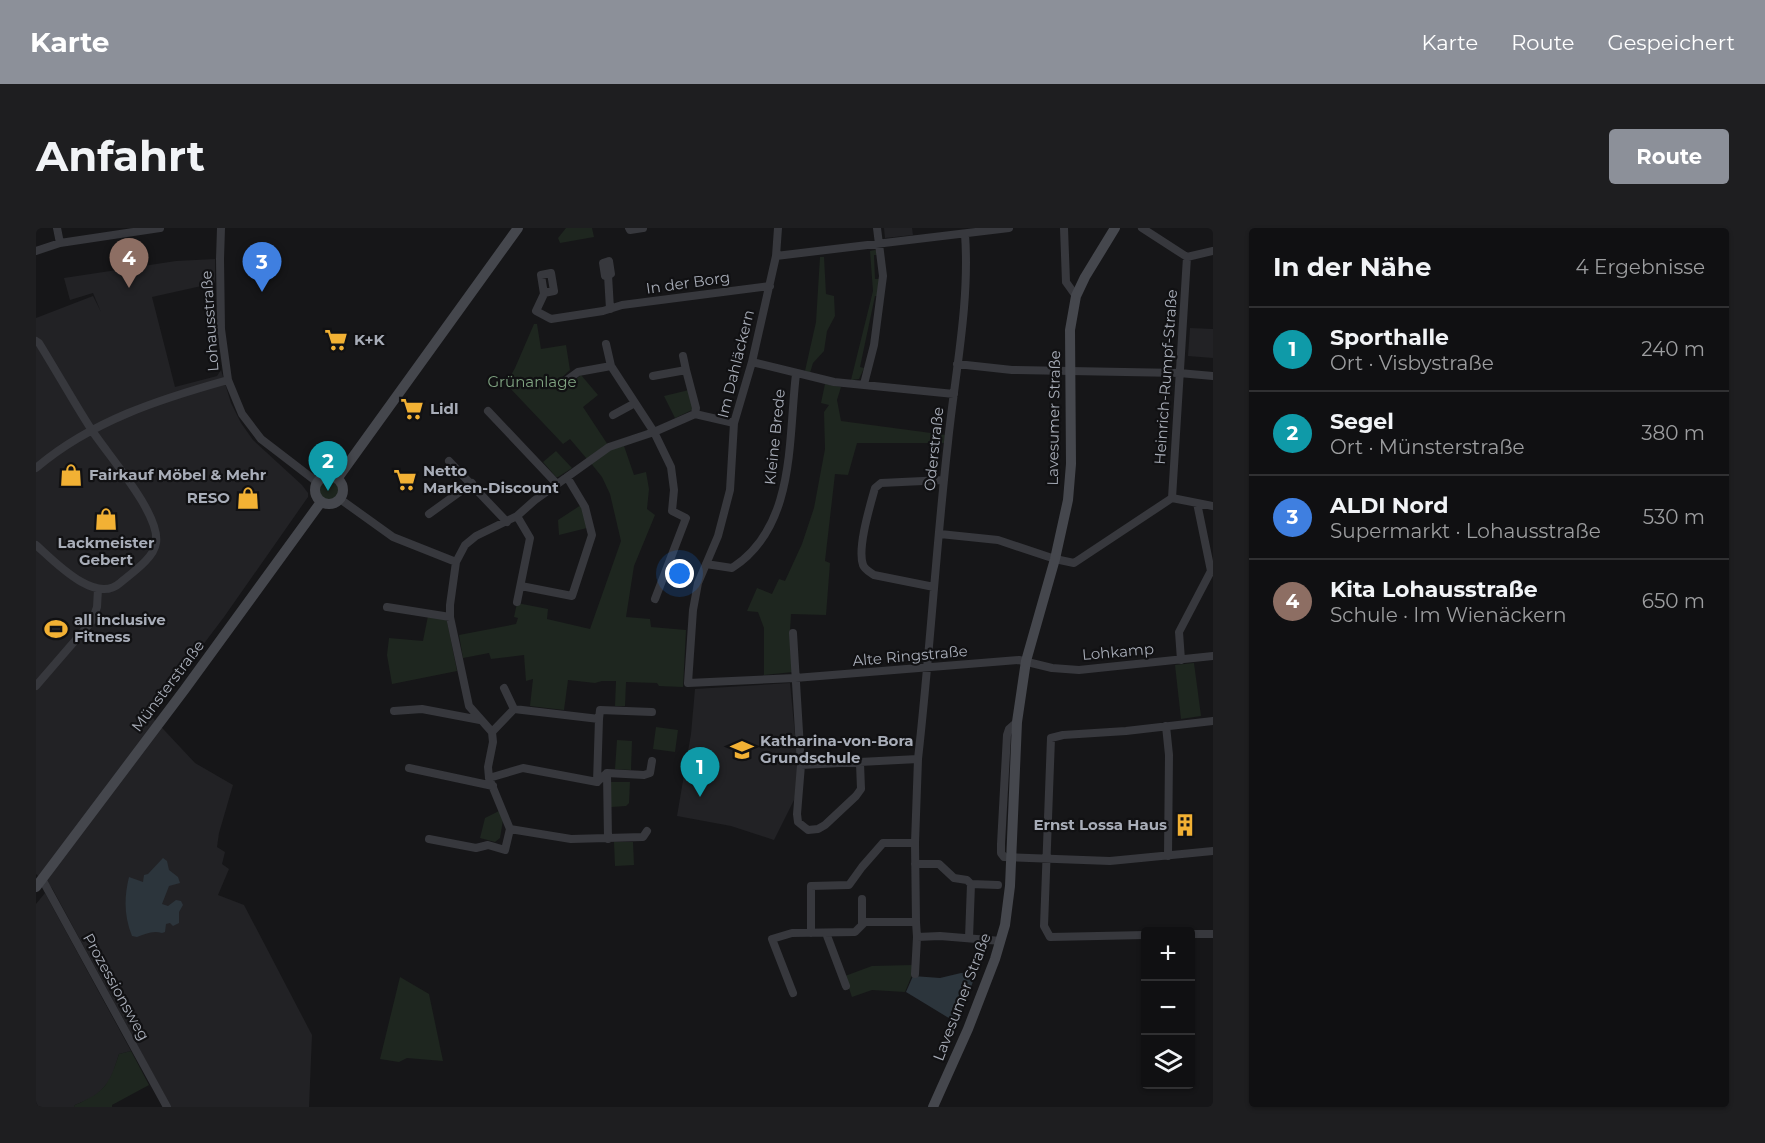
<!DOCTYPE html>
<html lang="de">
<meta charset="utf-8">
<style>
:root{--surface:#101012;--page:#1e1e20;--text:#f1f3f6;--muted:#9c9d9f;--line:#303032;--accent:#8c9099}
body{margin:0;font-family:Montserrat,sans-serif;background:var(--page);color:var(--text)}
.controls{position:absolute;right:18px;bottom:18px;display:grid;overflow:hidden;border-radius:6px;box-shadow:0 2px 4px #0004}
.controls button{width:54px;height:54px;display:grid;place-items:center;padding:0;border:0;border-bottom:2px solid var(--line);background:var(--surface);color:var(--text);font:30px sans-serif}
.you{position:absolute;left:644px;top:346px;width:21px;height:21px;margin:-15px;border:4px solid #fff;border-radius:50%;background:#1a73e8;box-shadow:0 0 0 9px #1a73e833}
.badge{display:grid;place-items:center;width:39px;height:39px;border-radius:50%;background:var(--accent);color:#fff;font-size:20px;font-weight:700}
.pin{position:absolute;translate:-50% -50px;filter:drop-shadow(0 2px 3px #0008)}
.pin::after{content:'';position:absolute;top:32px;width:21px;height:18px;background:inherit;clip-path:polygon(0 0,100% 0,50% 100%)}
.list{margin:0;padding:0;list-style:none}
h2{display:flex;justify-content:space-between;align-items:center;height:78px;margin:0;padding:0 24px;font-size:26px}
h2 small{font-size:20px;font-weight:400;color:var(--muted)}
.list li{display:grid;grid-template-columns:39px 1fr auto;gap:18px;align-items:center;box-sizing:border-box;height:84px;padding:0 24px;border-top:2px solid var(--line)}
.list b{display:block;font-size:22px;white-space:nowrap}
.list p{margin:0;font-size:20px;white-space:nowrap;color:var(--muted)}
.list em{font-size:20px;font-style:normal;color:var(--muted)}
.icon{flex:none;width:33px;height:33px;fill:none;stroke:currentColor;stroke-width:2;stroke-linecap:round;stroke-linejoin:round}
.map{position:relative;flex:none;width:1177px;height:879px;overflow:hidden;border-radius:6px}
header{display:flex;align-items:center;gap:36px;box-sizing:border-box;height:84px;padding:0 30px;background:var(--accent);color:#fff}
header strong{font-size:28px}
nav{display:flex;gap:33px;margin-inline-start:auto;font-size:21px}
.intro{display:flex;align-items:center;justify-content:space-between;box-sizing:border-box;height:144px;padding:0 36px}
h1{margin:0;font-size:42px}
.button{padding:15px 27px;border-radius:6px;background:var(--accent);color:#fff;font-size:21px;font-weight:700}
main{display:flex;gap:36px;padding:0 36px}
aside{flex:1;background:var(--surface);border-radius:6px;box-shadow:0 2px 4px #0004}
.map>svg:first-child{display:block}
</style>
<header>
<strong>Karte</strong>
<nav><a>Karte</a><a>Route</a><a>Gespeichert</a></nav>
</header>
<div class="intro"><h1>Anfahrt</h1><a class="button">Route</a></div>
<main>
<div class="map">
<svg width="1177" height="879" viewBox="0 0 1177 879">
<rect width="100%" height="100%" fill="#161618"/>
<!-- built -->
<path fill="#222225" d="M 848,0 L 876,0 L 877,7 L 849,10 Z
M 179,31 L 179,55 L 116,69 L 139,159 L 181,148 L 185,142 L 195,175 L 205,195 L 217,212 L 266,257 L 272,265 L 272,269 L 188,389 L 114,487 L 159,535 L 197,557 L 183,605 L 181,619 L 189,624 L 186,636 L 193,641 L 182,667 L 208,677 L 276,807 L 273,879 L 135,879 L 16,660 L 0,646 L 0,90 L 57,68 L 65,84 L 57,65 L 34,72 L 28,50 L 140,33 Z
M 1154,100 L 1177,101 L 1177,130 L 1152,128 Z
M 754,455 L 762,538 L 759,570 L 738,612 L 695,598 L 641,588 L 655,506 L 659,461 Z
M 9,665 L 95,823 L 83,826 L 75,851 L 60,868 L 39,877 L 38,879 L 0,879 L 0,676 Z"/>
<!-- green -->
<path fill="#1e261f" d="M 530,0 L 556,0 L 558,9 L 524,15 L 522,10 Z
M 839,22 L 842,24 L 842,27 L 838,27 L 839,51 L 845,51 L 843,68 L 839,68 L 824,139 L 828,140 L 823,151 L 815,152 L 837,63 L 834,23 Z
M 784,29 L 788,29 L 790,66 L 798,68 L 799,88 L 791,103 L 788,123 L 777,135 L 774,145 L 769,143 L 780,94 Z
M 498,96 L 501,96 L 505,121 L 530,117 L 534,142 L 523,152 L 531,159 L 545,147 L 562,167 L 547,179 L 572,217 L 551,231 L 534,211 L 527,216 L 470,156 L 479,140 Z
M 789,156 L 805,159 L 801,172 L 805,193 L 910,207 L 909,215 L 821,215 L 812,247 L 799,246 L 789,333 L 794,335 L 790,387 L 755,386 L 754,403 L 757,444 L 728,447 L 728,400 L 722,384 L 711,383 L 721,360 L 736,366 L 743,351 L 749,353 L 766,316 L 778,280 L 789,221 L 788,184 L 793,177 L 785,175 Z
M 653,162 L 657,179 L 656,182 L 639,190 L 628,168 Z
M 588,218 L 598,247 L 610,244 L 613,261 L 611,281 L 619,287 L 598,338 L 590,389 L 614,391 L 615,399 L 650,402 L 647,459 L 623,458 L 621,455 L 590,454 L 589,478 L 579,478 L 580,453 L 566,453 L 559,455 L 532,452 L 528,482 L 494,478 L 497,451 L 490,453 L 488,427 L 455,431 L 453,425 L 427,430 L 423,407 L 480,396 L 482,390 L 478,389 L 481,375 L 512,381 L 511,391 L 554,401 L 585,313 L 574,266 L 566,249 L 554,234 L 574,221 Z
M 520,223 L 536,240 L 522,249 L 520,249 L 507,234 Z
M283 262a10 10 0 1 1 20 0a10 10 0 1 1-20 0Z
M 545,277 L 551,300 L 523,307 L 522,292 Z
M 392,388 L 409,391 L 411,393 L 421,443 L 356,456 L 351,427 L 353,410 L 387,413 Z
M 1158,435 L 1165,488 L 1145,491 L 1139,437 Z
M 620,499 L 642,502 L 639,524 L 617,521 Z
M 581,512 L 596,513 L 595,542 L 579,541 Z
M 575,554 L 594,554 L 593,575 L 590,578 L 575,579 L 574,555 Z
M 463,583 L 467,592 L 464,610 L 459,614 L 444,610 L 449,590 Z
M 578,614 L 597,614 L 598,637 L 579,638 Z
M 876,737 L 876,747 L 869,764 L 836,762 L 816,769 L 809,748 L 836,738 Z
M 364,749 L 393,766 L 407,833 L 371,830 L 363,834 L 344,831 Z
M 95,823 L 113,857 L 76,877 L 76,879 L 38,879 L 39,877 C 69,864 73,857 83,826 Z"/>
<!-- water -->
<path fill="#2c353c" d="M 127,630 L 131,633 L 133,642 L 142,649 L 144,655 L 133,658 L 126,676 L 132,678 L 140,672 L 145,673 L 147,677 L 143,684 L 143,695 L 137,698 L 134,695 L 130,696 L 129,704 L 126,705 C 117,702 109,706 101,709 L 96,708 C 88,688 88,670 93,649 L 107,654 L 108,647 L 112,646 Z
M 925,745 L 940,746 L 921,795 L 870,764 L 877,748 L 904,750 Z"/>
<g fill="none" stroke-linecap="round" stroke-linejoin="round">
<!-- street -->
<path stroke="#37383d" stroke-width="8" d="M 21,0 L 24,15
M 185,0 L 184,31 L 185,101 L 192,152 L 206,186 L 225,211 L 281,254
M 593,0 L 594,2 L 607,0
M 742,0 L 740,28 L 716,134 L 698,195 L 694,262 L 682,308 L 662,355 L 657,382 L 652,455 L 759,450 L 983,432 L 1016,440 L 1043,442 L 1177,428
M 1028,0 L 1030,54 L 1040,68
M 1106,0 L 1151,29 L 1177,23
M 0,23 L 24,15 L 124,0
M 740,28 L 973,0
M 573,33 L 575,46 L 569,48 L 567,35 Z
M 572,47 L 574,81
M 508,65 L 518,63 L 515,45 L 505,47 L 508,66 L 500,83 L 515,91 L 567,83 L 586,77 L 734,58
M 0,113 L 3,115 C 21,144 37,173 55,201 C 71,226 125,286 120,315 C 118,330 96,345 84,355 C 59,377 18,333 0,317
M 570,116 L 575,138 L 618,204 L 635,239 L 638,262 L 636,283 L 650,290 L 619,371
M 647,128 L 650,142
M 716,134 L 798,154 L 918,166
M 921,136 L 976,142 L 1143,145 L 1177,148
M 617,148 L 650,142 L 660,180 L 659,186
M 531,152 L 542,144 L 575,138
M 828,156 L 838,117 L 847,48 L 841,0
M 452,183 L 521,256
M 577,187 L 599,175
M 413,233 L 471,294
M 0,240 C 55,193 124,171 192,152
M 1136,270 L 1151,29
M 1136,270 L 1177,278
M 304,271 L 357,309 L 420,334
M 1161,275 L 1175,343
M 393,286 L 436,255
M 481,288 L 494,310 L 481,374
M 904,306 L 962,312 L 1019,331 L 1038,335 L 1136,270
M 670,336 L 696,340 C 760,299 752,212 760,146
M 485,358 L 536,368 L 556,307 L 549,279 L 531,249
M 898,359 L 838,347 C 834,344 829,342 827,337 C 821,320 834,278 839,260 L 845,255 L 908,252
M 351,379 L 414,389
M 757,405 L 765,537 L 882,531 C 894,425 900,319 912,214 C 919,145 934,75 929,6
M 1145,432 L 1143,404 L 1177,339
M 0,458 L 56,393 L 61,379 L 62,361
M 468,460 L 478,481
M 358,483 L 386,481 L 444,492
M 981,494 L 973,501 L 971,507 L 965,616 L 965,625 L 968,629 L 1074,633 L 1177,623
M 1130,498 L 1133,527 L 1132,628
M 456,504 L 478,481 L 563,491 L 564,482 L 616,484
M 765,537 L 761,586 L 762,594 L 772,602 L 782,601 L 789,597 L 820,568 L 825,561 L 824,535
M 373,540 L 457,558
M 571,545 L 572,611
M 453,550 L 487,540 L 561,554 L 571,545 L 608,547 L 614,545 L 616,533
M 561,554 L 563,491
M 474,601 L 535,611 L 607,609 L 611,603
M 393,611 L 440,620 L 452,617 L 469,622 L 474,601 L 453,550 L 452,539 L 457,514 L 456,504 L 433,478 L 414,389 L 414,377 L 420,334 L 429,317 L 440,308 L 481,288 L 499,272 L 573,219 L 618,204 L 659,186 L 698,195
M 879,636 L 903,636 L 918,650 L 931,652 L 935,656 L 933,710
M 6,651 L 131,879
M 935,656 L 962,657
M 880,694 L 879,615 L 882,531
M 826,696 L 826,671
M 775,705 L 775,658 L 813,657 L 826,639 L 847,615 L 879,615
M 790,705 L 810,758
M 1154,706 L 1177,706
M 1110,707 L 1014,709 L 1008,698 L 1015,510 L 1027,507 L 1090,503 L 1177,493
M 879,746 L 881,709
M 757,765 L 736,711 L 756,705 L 819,704 L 829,694 L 880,694 L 881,709 L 904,708 L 965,713"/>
<!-- secondary -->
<path stroke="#45474d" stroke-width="10" d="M279 262a14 14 0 1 1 28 0a14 14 0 1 1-28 0Z
M 301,251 L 482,0
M 0,659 L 149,461 L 285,274
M 897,879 L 932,801 L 959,731 L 969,697 L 974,658 L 981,494 L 990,433 L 1019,331 L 1032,272 L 1035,236 L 1034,102 L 1040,68 L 1049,49 L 1079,0"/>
</g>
<!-- icons -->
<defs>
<g id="supermarket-bare" transform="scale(1.8)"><path d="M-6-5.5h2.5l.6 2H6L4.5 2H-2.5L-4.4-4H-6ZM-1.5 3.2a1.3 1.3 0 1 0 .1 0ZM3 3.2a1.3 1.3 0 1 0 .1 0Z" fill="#f2b134" stroke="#111113" stroke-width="2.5" paint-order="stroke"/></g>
<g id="shop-bare" transform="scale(1.8)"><path d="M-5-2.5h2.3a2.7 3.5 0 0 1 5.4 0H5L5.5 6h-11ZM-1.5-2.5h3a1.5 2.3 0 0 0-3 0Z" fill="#f2b134" stroke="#111113" stroke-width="2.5" paint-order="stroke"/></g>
<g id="stadium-bare" transform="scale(1.8)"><path d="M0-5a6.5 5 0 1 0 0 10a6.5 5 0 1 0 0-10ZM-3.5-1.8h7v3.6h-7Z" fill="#f2b134" stroke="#111113" stroke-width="2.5" paint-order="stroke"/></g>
<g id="school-bare" transform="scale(1.8)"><path d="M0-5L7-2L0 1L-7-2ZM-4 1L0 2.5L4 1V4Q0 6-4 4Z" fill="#f2b134" stroke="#111113" stroke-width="2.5" paint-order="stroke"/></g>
<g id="building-bare" transform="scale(1.8)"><path d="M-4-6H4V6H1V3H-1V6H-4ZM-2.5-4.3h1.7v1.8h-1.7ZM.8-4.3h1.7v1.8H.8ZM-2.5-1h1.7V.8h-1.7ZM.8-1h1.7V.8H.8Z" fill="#f2b134" stroke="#111113" stroke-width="2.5" paint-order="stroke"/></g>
</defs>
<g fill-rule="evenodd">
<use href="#supermarket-bare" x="300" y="112"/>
<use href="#supermarket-bare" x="376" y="181"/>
<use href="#shop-bare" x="35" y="247"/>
<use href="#supermarket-bare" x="369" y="252"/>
<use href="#shop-bare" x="212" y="270"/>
<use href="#shop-bare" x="70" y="291"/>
<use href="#stadium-bare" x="20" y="401"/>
<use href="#school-bare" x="706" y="522"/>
<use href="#building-bare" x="1149" y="597"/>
</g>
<g text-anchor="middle" stroke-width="4.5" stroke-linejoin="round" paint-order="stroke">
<!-- street labels -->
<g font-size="15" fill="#a8adb8" stroke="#111113">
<text transform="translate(652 55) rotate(-8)" y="5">In der Borg</text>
<text transform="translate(174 93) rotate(-94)" y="5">Lohausstraße</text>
<text transform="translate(700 136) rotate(-76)" y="5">Im Dahläckern</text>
<text transform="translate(1130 149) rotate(-86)" y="5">Heinrich-Rumpf-Straße</text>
<text transform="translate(1018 190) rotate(-89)" y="5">Lavesumer Straße</text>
<text transform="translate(739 209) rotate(-84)" y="5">Kleine Brede</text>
<text transform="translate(898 221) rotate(-84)" y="5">Oderstraße</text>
<text transform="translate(1082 424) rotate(-5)" y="5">Lohkamp</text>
<text transform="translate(874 428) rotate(-5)" y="5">Alte Ringstraße</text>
<text transform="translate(132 458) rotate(-53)" y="5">Münsterstraße</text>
<text transform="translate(80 759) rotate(61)" y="5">Prozessionsweg</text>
<text transform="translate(926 769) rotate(-69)" y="5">Lavesumer Straße</text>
</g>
<!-- poi labels -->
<g font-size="15" font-weight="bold" fill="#a8adb8" stroke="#111113" text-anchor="start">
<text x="318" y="117">K+K</text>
<text x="394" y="186">Lidl</text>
<text x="387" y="248">Netto<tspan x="387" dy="17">Marken-Discount</tspan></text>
<text x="53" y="252">Fairkauf Möbel &amp; Mehr</text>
<text x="194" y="275" text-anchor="end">RESO</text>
<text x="70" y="320" text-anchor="middle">Lackmeister<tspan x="70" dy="17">Gebert</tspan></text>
<text x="38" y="397">all inclusive<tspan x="38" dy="17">Fitness</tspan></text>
<text x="724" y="518">Katharina-von-Bora<tspan x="724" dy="17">Grundschule</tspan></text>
<text x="1131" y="602" text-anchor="end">Ernst Lossa Haus</text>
</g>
<!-- park labels -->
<g font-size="15" fill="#7fa381" stroke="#111113">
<text x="496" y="159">Grünanlage</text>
</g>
</g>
</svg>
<div class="controls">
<button>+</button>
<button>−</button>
<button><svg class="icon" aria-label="layers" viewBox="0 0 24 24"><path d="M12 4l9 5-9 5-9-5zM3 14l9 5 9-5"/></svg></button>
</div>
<div class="you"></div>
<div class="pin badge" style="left:664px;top:569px;background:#0f9aa8">1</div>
<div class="pin badge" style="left:292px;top:263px;background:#0f9aa8">2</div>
<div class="pin badge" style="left:226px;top:64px;background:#3f7fe0">3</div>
<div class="pin badge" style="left:93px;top:60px;background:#8d6e63">4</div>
</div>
<aside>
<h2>In der Nähe<small>4 Ergebnisse</small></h2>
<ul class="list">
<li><span class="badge" style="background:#0f9aa8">1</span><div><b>Sporthalle</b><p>Ort · Visbystraße</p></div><em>240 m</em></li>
<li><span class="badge" style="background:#0f9aa8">2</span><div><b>Segel</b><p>Ort · Münsterstraße</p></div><em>380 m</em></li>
<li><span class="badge" style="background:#3f7fe0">3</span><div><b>ALDI Nord</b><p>Supermarkt · Lohausstraße</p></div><em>530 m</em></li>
<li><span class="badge" style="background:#8d6e63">4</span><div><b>Kita Lohausstraße</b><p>Schule · Im Wienäckern</p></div><em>650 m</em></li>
</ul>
</aside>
</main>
